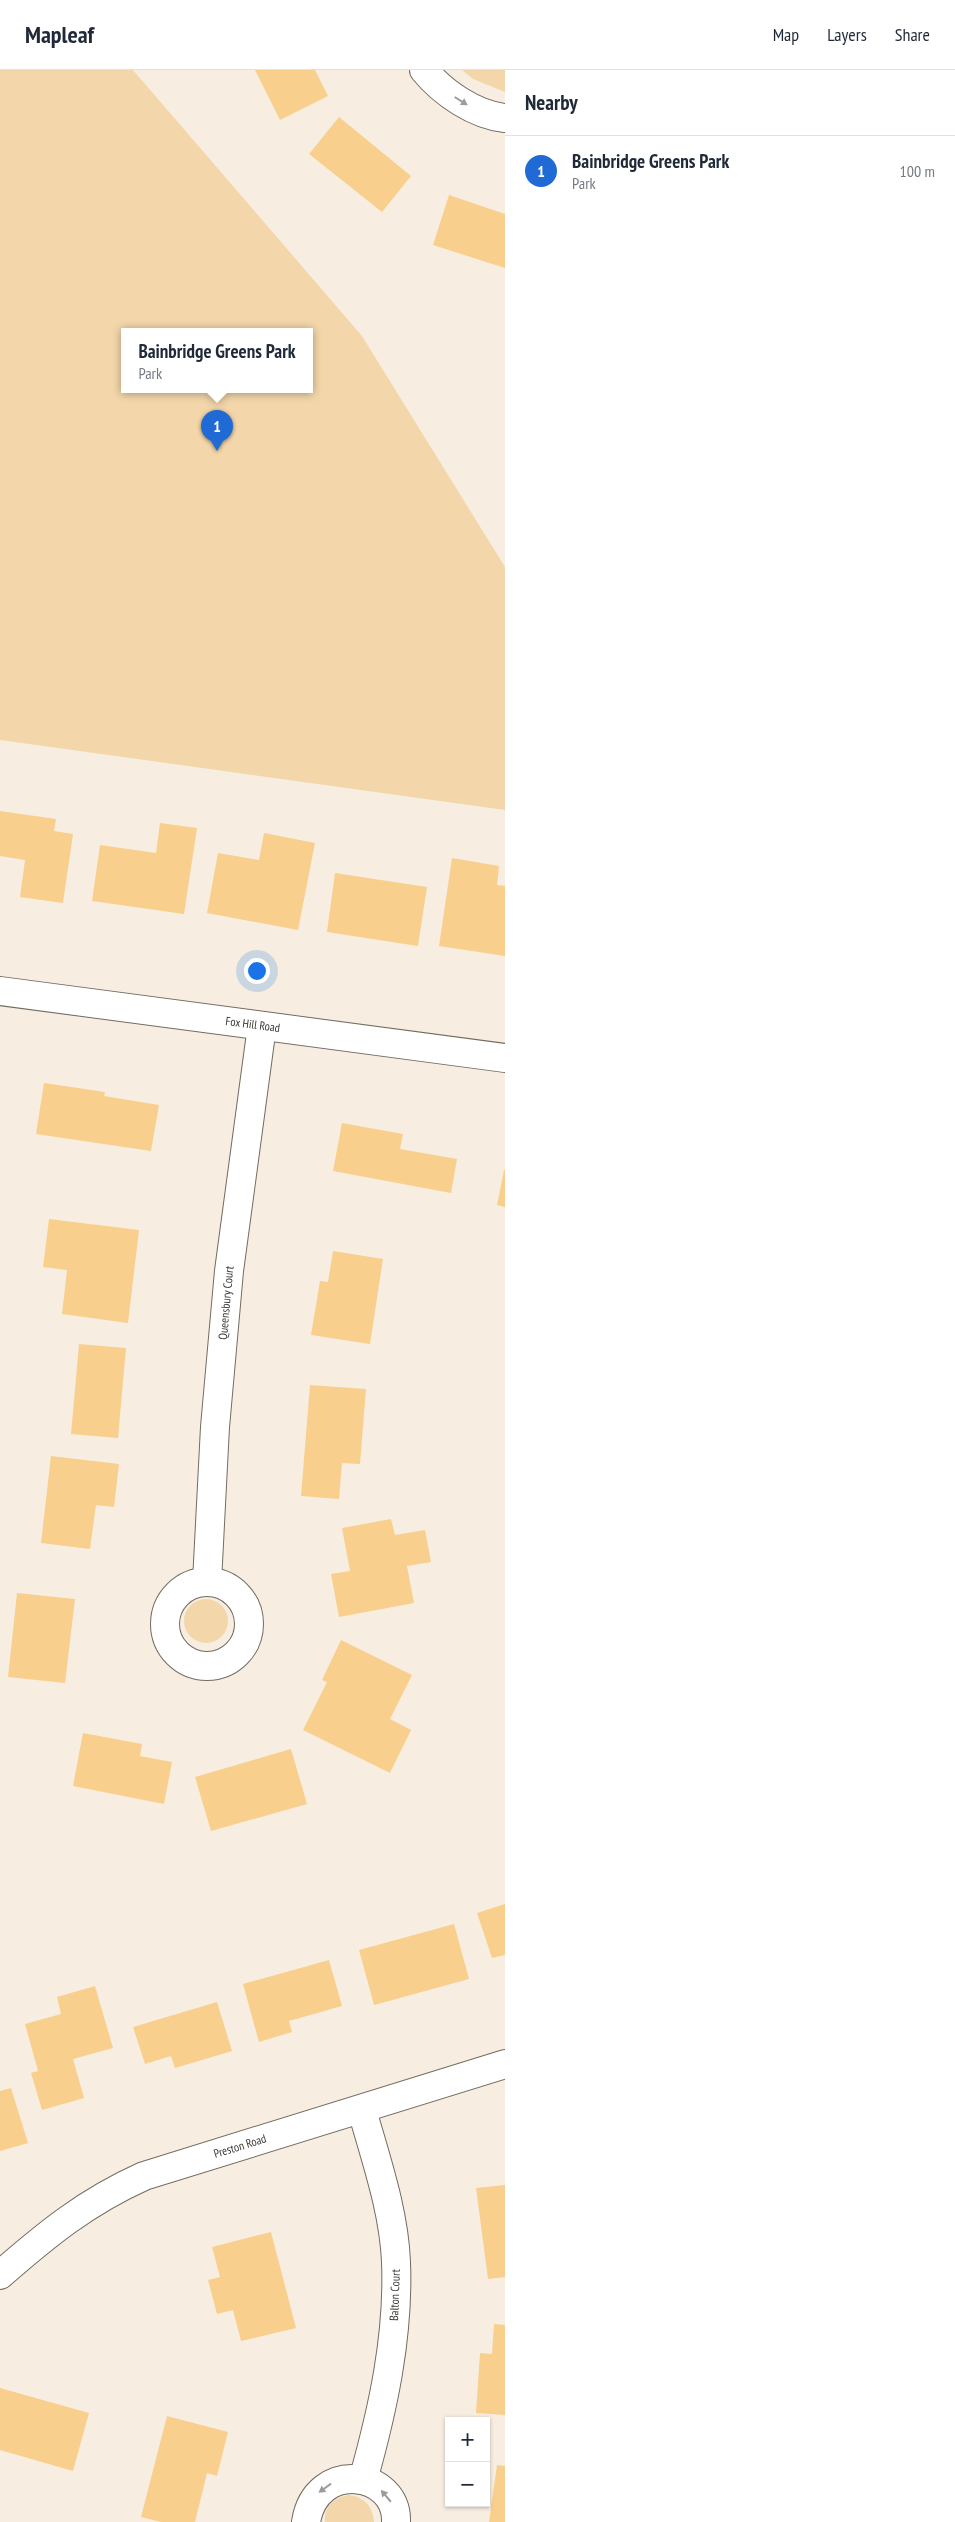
<!DOCTYPE html>
<meta charset="utf-8">
<style>
:root{--surface:#fff;--page:#f2f2f3;--text:#1f2937;--muted:#747a83;--line:#e0e1e3;--accent:#206ad6}
body{margin:0;font-family:"PT Sans Narrow",sans-serif;background:var(--page);color:var(--text)}
.controls{position:absolute;right:15px;bottom:15px;display:grid;overflow:hidden;border-radius:0px;box-shadow:0 1px 4px #0004}
.controls button{width:45px;height:45px;display:grid;place-items:center;padding:0;border:0;border-bottom:1px solid var(--line);background:var(--surface);color:var(--text);font:25px sans-serif}
.you{position:absolute;left:256px;top:900px;width:18px;height:18px;margin:-12px;border:4px solid #fff;border-radius:50%;background:#1a73e8;box-shadow:0 0 0 8px #1a73e833}
.badge{display:grid;place-items:center;width:32px;height:32px;border-radius:50%;background:var(--accent);color:#fff;font-size:16px;font-weight:700}
.pin{position:absolute;translate:-50% -41px;filter:drop-shadow(0 1px 2px #0008)}
.pin::after{content:'';position:absolute;top:26px;width:18px;height:15px;background:inherit;clip-path:polygon(0 0,100% 0,50% 100%)}
.popup{position:absolute;left:121px;top:258px;width:192px;height:65px;box-sizing:border-box;display:grid;place-content:center;border-radius:0px;background:var(--surface);filter:drop-shadow(0 1px 4px #0005);font-size:16px;white-space:nowrap;color:var(--muted)}
.popup b{font-size:19px;color:var(--text)}
.popup::after{content:'';position:absolute;left:50%;top:100%;margin-left:-10px;border:10px solid transparent;border-top-color:var(--surface)}
.list{margin:0;padding:0;list-style:none}
h2{display:flex;justify-content:space-between;align-items:center;height:65px;margin:0;padding:0 20px;font-size:21px}
h2 small{font-size:16px;font-weight:400;color:var(--muted)}
.list li{display:grid;grid-template-columns:32px 1fr auto;gap:15px;align-items:center;box-sizing:border-box;height:70px;padding:0 20px;border-top:1px solid var(--line)}
.list b{display:block;font-size:19px;white-space:nowrap}
.list p{margin:0;font-size:16px;white-space:nowrap;color:var(--muted)}
.list em{font-size:16px;font-style:normal;color:var(--muted)}
.map{position:relative;flex:none;width:505px;height:2452px;overflow:hidden}
header{display:flex;align-items:center;gap:30px;box-sizing:border-box;height:70px;padding:0 25px;background:var(--surface);border-bottom:1px solid var(--line)}
header strong{font-size:24px}
nav{display:flex;gap:28px;margin-inline-start:auto;font-size:18px}
main{display:flex}
aside{flex:1;background:var(--surface)}
.map>svg:first-child{display:block}
</style>
<header>
<strong>Mapleaf</strong>
<nav><a>Map</a><a>Layers</a><a>Share</a></nav>
</header>
<main>
<div class="map">
<svg width="505" height="2452" viewBox="0 0 505 2452">
<rect width="100%" height="100%" fill="#f7eee1"/>
<!-- green -->
<path fill="#f3d7aa" fill-rule="evenodd" d="M 0,0 L 133,0 L 362,266 L 505,497 L 505,740 L 0,670 ZM 310,262 L 310,320 L 124,320 L 124,262 Z
M 462,0 L 505,0 L 505,22 L 473,9 Z
M184 1551a22 22 0 1 1 44 0a22 22 0 1 1-44 0Z
M 349,2425 C 364,2427 373,2436 374,2452 L 325,2452 C 324,2436 334,2428 349,2425 Z"/>
<!-- building -->
<path fill="#f9cf8d" d="M 255,0 L 315,0 L 328,26 L 280,50 Z
M 339,47 L 411,106 L 382,142 L 309,84 Z
M 449,125 L 505,144 L 505,198 L 433,175 Z
M 0,741 L 56,749 L 54,761 L 73,764 L 63,833 L 20,827 L 25,790 L 0,786 Z
M 160,753 L 197,758 L 184,844 L 92,831 L 100,775 L 156,783 Z
M 264,763 L 315,773 L 298,860 L 207,843 L 218,783 L 259,790 Z
M 452,788 L 499,796 L 497,815 L 505,816 L 505,886 L 439,876 Z
M 335,803 L 427,817 L 418,876 L 327,862 Z
M 44,1013 L 105,1022 L 104,1026 L 159,1035 L 151,1081 L 36,1064 Z
M 342,1053 L 403,1064 L 400,1079 L 457,1089 L 451,1123 L 333,1101 Z
M 504,1100 L 505,1100 L 505,1137 L 497,1135 Z
M 49,1149 L 139,1160 L 128,1253 L 62,1244 L 67,1200 L 43,1197 Z
M 333,1181 L 383,1189 L 370,1274 L 311,1265 L 320,1211 L 328,1212 Z
M 79,1274 L 126,1278 L 118,1368 L 71,1364 Z
M 310,1315 L 366,1319 L 360,1394 L 342,1393 L 339,1429 L 301,1426 Z
M 51,1386 L 119,1394 L 114,1437 L 96,1435 L 90,1479 L 41,1473 Z
M 391,1449 L 395,1465 L 425,1460 L 431,1492 L 407,1496 L 414,1533 L 339,1547 L 331,1504 L 350,1501 L 342,1458 Z
M 17,1523 L 75,1529 L 65,1613 L 8,1607 Z
M 341,1570 L 412,1605 L 390,1649 L 411,1660 L 390,1703 L 303,1660 L 327,1612 L 322,1610 Z
M 83,1663 L 142,1674 L 140,1686 L 172,1692 L 164,1734 L 73,1716 Z
M 291,1679 L 307,1734 L 211,1761 L 195,1707 Z
M 505,1834 L 505,1885 L 492,1888 L 477,1843 Z
M 454,1854 L 469,1909 L 374,1935 L 359,1880 Z
M 329,1890 L 342,1936 L 289,1951 L 292,1962 L 259,1972 L 243,1914 Z
M 95,1916 L 113,1978 L 73,1989 L 84,2028 L 42,2040 L 31,2003 L 38,2001 L 25,1954 L 61,1944 L 57,1927 Z
M 217,1932 L 232,1981 L 175,1998 L 171,1986 L 145,1994 L 133,1957 Z
M 11,2018 L 28,2073 L 0,2081 L 0,2021 Z
M 505,2115 L 505,2207 L 488,2209 L 476,2118 Z
M 271,2162 L 296,2258 L 241,2271 L 233,2240 L 217,2244 L 208,2210 L 220,2207 L 212,2177 Z
M 494,2254 L 505,2255 L 505,2345 L 476,2343 L 480,2283 L 492,2284 Z
M 0,2318 L 89,2343 L 73,2401 L 0,2380 Z
M 167,2346 L 228,2362 L 217,2406 L 207,2403 L 195,2452 L 161,2452 L 141,2447 Z
M 497,2395 L 505,2396 L 505,2452 L 489,2452 Z"/>
<g fill="none" stroke-linecap="round" stroke-linejoin="round">
<!-- minor casing -->
<g stroke="#726b5f" stroke-width="30">
<g id="minor">
<path d="M 424,0 C 443,23 475,45 505,48"/>
<path id="s1" d="M 0,921 L 505,988"/>
<circle cx="207" cy="1554" r="42"/>
<path id="s2" d="M 207,1512 L 215,1357 L 229,1201 L 262,956"/>
<path d="M 362,2040 C 376,2090 394,2141 396,2192 C 399,2266 383,2339 363,2410"/>
<path id="s3" d="M 0,2205 C 47,2164 86,2132 144,2106 L 505,1994"/>
<path d="M 306,2452 C 316,2389 398,2401 396,2452"/>
</g>
</g>
<!-- minor -->
<use href="#minor" stroke="#fff" stroke-width="28"/>
</g>
<!-- one-way arrows -->
<defs><path id="oneway-solid" d="M-6-.8H1V-3.2L6.5 0L1 3.2V.8H-6Z" transform="scale(1.25)"/></defs>
<g fill="#9d9c99">
<use href="#oneway-solid" transform="translate(461 31) rotate(32)"/>
<use href="#oneway-solid" transform="translate(325 2418) rotate(144)"/>
<use href="#oneway-solid" transform="translate(386 2426) rotate(-130)"/>
</g>
<g text-anchor="middle" stroke-width="4.5" stroke-linejoin="round" paint-order="stroke">
<!-- street labels -->
<g font-size="12" fill="#3b3833" stroke="#fff">
<text dy="4" stroke="none"><textPath href="#s1" startOffset="255">Fox Hill Road</textPath></text>
<text dy="4" stroke="none"><textPath href="#s2" startOffset="280">Queensbury Court</textPath></text>
<text dy="4" stroke="none"><textPath href="#s3" startOffset="276">Preston Road</textPath></text>
<text transform="translate(395 2225) rotate(-88)" y="4">Balton Court</text>
</g>
</g>
</svg>
<div class="controls">
<button>+</button>
<button>−</button>
</div>
<div class="you"></div>
<div class="pin badge" style="left:217px;top:381px">1</div>
<div class="popup"><b>Bainbridge Greens Park</b>Park</div>
</div>
<aside>
<h2>Nearby<small></small></h2>
<ul class="list">
<li><span class="badge">1</span><div><b>Bainbridge Greens Park</b><p>Park</p></div><em>100 m</em></li>
</ul>
</aside>
</main>
